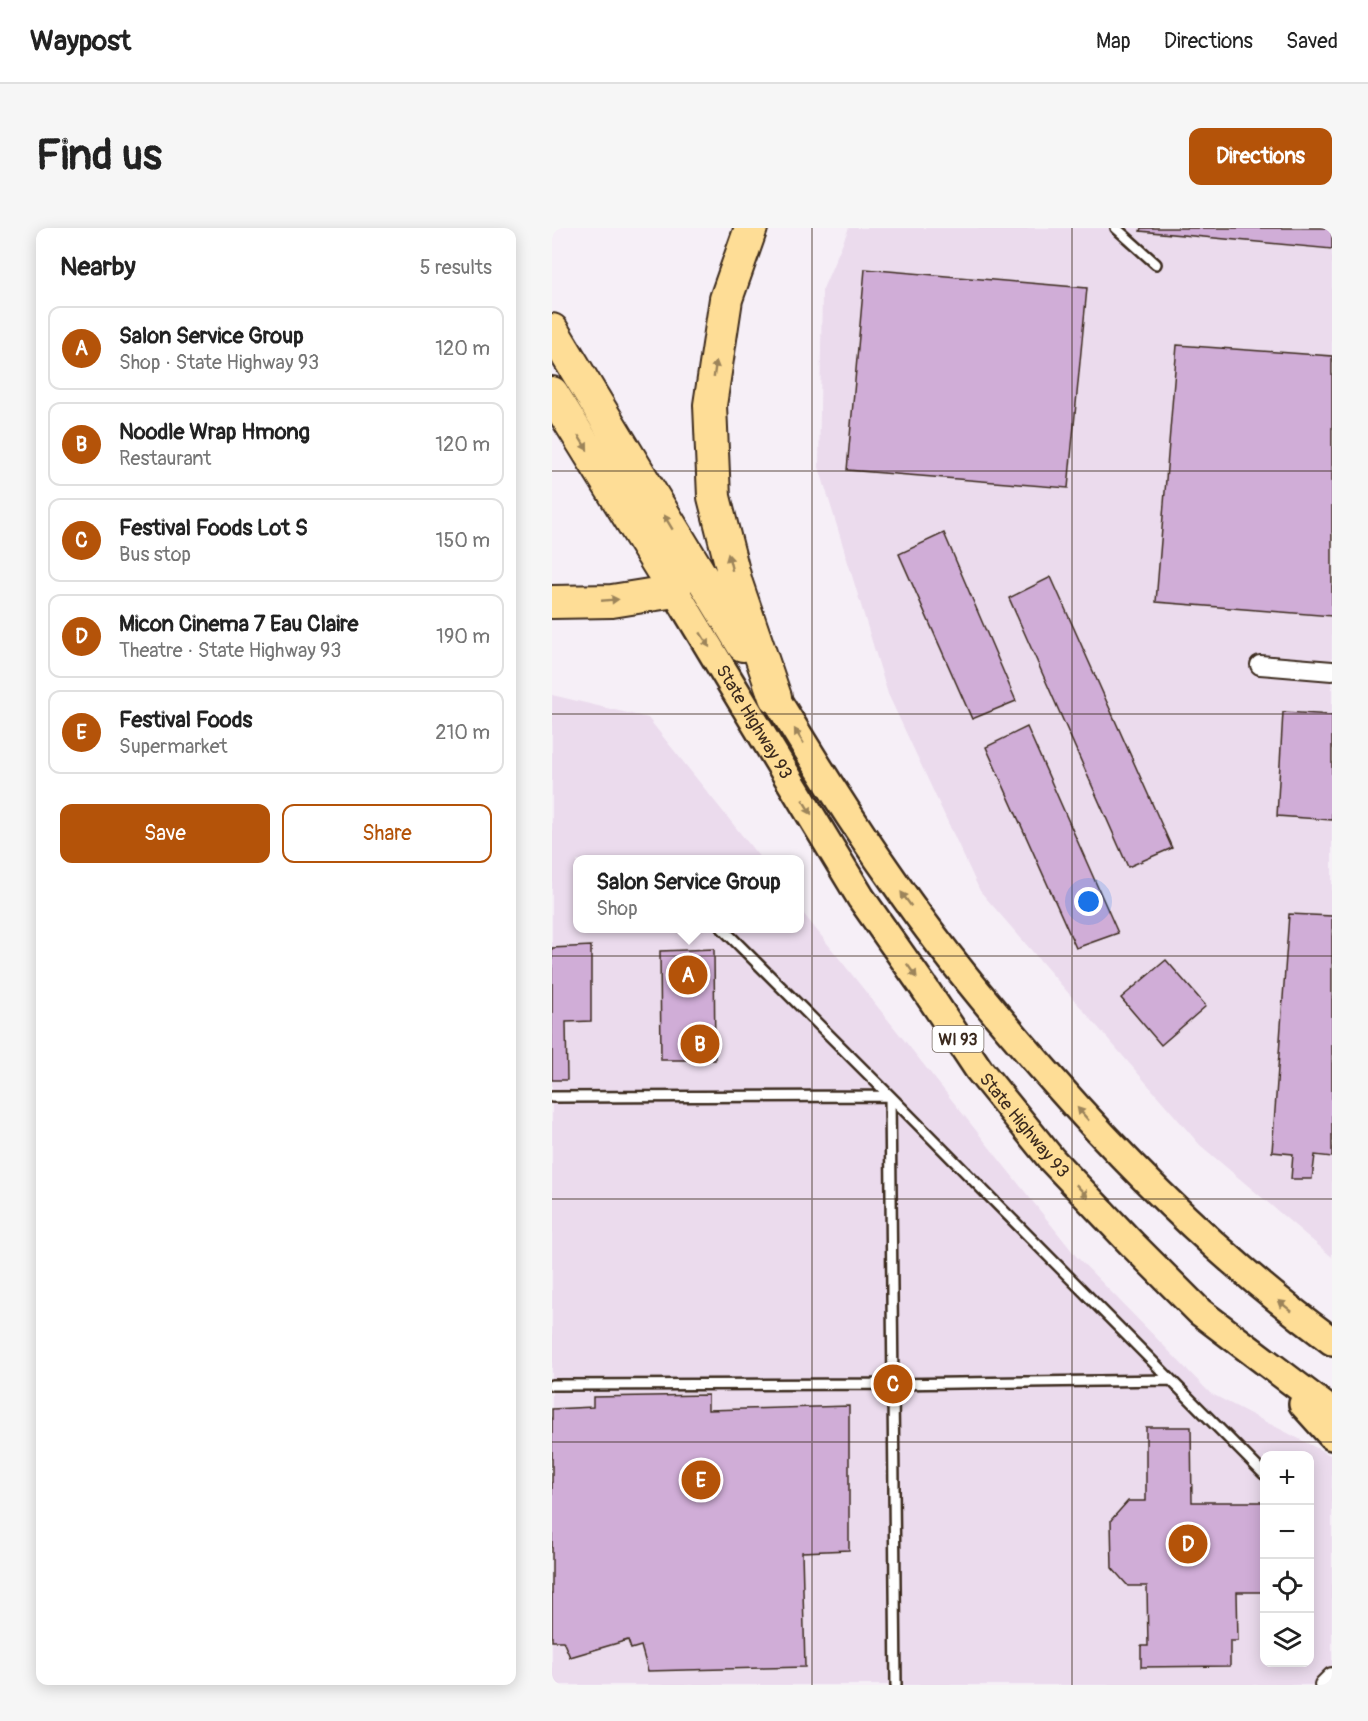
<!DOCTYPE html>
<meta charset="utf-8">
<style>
:root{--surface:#fff;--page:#f6f6f6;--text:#222;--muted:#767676;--line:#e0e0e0;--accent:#b45309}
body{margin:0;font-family:Pangolin,sans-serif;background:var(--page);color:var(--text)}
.controls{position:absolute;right:18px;bottom:18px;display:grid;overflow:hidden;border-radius:12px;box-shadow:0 3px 15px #0003}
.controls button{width:54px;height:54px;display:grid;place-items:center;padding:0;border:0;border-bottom:2px solid var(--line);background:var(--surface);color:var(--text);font:30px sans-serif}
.you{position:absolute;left:537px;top:674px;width:21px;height:21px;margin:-15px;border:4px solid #fff;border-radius:50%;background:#1a73e8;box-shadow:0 0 0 9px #1a73e833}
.badge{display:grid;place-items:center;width:39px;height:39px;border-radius:50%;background:var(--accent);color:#fff;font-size:20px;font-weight:700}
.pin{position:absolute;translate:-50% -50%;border:3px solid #fff;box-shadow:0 2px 6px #0006}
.popup{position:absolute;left:21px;top:627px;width:231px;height:78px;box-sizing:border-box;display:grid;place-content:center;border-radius:12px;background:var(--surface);filter:drop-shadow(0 2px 4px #0005);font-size:20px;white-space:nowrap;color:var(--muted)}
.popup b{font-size:22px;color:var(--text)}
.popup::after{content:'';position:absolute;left:50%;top:100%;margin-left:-12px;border:12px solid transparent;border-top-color:var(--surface)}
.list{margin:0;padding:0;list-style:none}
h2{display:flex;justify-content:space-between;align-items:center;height:78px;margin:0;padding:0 24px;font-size:26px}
h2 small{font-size:20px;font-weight:400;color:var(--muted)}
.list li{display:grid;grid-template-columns:39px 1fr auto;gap:18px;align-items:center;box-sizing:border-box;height:84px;margin:0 12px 12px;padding:0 12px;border:2px solid var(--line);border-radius:12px}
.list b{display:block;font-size:22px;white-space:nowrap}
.list p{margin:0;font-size:20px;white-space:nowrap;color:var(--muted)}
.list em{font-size:20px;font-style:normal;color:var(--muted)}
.actions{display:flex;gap:12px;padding:18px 24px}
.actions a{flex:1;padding:14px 0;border:2px solid var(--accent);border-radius:12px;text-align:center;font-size:21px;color:var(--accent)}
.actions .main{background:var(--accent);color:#fff}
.icon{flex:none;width:33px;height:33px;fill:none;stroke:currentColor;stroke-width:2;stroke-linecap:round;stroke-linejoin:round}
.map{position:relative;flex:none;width:780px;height:1457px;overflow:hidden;border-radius:12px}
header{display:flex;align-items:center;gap:36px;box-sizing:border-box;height:84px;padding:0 30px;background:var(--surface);border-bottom:2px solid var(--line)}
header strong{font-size:28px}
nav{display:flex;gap:33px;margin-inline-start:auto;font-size:21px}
.intro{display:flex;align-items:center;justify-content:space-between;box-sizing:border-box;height:144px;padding:0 36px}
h1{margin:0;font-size:42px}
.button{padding:15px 27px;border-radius:12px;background:var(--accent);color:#fff;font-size:21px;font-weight:700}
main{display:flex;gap:36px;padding:0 36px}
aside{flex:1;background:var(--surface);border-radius:12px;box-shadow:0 3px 15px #0003}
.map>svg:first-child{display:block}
</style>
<header>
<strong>Waypost</strong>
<nav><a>Map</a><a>Directions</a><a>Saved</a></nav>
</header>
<div class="intro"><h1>Find us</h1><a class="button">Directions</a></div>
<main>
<aside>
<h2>Nearby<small>5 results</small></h2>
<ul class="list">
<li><span class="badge">A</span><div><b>Salon Service Group</b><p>Shop · State Highway 93</p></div><em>120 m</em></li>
<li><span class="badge">B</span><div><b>Noodle Wrap Hmong</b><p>Restaurant</p></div><em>120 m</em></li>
<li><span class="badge">C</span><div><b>Festival Foods Lot S</b><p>Bus stop</p></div><em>150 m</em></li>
<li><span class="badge">D</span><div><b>Micon Cinema 7 Eau Claire</b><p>Theatre · State Highway 93</p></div><em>190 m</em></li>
<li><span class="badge">E</span><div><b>Festival Foods</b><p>Supermarket</p></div><em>210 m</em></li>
</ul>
<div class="actions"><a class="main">Save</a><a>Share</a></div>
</aside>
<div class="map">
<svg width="780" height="1457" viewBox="0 0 780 1457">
<rect width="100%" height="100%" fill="#f6eff7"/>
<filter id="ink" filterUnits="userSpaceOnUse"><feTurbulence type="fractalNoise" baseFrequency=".0167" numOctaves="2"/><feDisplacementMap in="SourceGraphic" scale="12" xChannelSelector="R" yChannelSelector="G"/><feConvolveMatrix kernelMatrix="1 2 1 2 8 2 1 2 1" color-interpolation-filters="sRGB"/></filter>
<g filter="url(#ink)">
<!-- built -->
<path fill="#ebdbed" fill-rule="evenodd" d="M 297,0 L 780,0 L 780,1029 L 648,917 L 428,663 L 336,466 L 267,239 L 270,63 Z
M 0,467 L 96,490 L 209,631 L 25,632 L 25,700 L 247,700 L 247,680 L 524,1028 L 658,1165 L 780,1228 L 780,1449 L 772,1457 L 0,1457 ZM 712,1228 L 758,1228 L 758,1434 L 712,1434 Z"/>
<!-- building -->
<path fill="#d0add7" stroke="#3b2a1e" stroke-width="1.5" d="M 589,0 L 780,0 L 780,21 L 588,3 Z
M 313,41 L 535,60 L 516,260 L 295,242 Z
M 625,117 L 780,128 L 780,388 L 604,374 Z
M 392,305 L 464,473 L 420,491 L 347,326 Z
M 499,349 L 620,620 L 576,639 L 457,370 Z
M 731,484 L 780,487 L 780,592 L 725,588 Z
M 475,499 L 566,705 L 524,720 L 434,519 Z
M 737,686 L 780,688 L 780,929 L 763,927 L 760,951 L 739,951 L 741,926 L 720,924 Z
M 39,718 L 39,793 L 14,794 L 15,852 L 0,852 L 0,720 Z
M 162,721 L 163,832 L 109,832 L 108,723 Z
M 614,732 L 654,778 L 609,817 L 569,770 Z
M 156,1167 L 156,1182 L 297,1178 L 297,1322 L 250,1324 L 253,1439 L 96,1443 L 89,1418 L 79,1421 L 76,1412 L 18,1429 L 11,1413 L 0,1413 L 0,1181 L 41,1179 L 41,1169 Z
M 594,1199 L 639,1199 L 640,1274 L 712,1274 L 712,1364 L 685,1364 L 686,1413 L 678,1413 L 678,1438 L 589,1439 L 589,1418 L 596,1418 L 595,1358 L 576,1358 L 560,1340 L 559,1292 L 576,1273 L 594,1273 Z"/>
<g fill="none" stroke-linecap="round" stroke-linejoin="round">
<!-- lane casing -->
<g stroke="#3b2a1e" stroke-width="14">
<path id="lane" d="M 564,0 L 604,36
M 170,700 L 338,868 L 712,1246
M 338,868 L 344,1457
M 0,869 L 338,868
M 0,1157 L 341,1156 L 619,1152"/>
</g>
<!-- street casing -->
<g stroke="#3b2a1e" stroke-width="22">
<path id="street" d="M 708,437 L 780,443
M 772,1457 L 780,1449"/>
</g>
<!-- primary casing -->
<g stroke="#3b2a1e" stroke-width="32">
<g id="primary">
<path id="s1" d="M 123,363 L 309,670 L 373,761 L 427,842 L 500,932 L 580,1016 L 648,1084 L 780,1184"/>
<path d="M 223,469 C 261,531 299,593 341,652 C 389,722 443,787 499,850 C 584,947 676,1037 780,1113"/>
<path d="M 751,1176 L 780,1208"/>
</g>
</g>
<!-- highway casing -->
<g stroke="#3b2a1e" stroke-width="36">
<path id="highway" d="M 199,0 L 174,71 L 158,177 L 162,269 L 184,355 L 223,469
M 0,102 L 191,417
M 0,165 L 123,363 L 60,373 L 0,374"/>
</g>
<!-- lane -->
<use href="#lane" stroke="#fff" stroke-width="9"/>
<!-- street -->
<use href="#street" stroke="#fff" stroke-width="18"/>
<!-- primary -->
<use href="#primary" stroke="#fedd96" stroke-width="27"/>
<!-- highway -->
<use href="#highway" stroke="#fedd96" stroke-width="32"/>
</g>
<!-- one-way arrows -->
<defs><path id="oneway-solid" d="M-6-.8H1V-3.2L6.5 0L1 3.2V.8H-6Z" transform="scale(1.5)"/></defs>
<g fill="#9c845a">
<use href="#oneway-solid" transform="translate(163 141) rotate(-82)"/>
<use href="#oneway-solid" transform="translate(31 215) rotate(58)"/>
<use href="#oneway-solid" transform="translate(116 294) rotate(-121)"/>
<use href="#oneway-solid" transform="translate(178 334) rotate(-104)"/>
<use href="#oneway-solid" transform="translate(58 372) rotate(-5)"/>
<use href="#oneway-solid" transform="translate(153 412) rotate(58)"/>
<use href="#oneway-solid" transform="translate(247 508) rotate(-122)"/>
<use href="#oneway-solid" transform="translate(255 579) rotate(59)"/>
<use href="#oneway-solid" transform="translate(354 671) rotate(-126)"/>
<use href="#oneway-solid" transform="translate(360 743) rotate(55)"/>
<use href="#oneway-solid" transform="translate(531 886) rotate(-131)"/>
<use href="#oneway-solid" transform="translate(530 963) rotate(47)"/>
<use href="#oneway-solid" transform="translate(733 1078) rotate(-141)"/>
</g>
</g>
<!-- grid -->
<path fill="none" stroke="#3b2a1e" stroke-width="1.5" stroke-opacity="0.55" d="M 260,0 L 260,1457M 520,0 L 520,1457M 0,243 L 780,243M 0,486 L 780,486M 0,728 L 780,728M 0,971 L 780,971M 0,1214 L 780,1214"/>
<g text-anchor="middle" stroke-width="4.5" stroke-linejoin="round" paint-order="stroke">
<!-- shield labels -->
<rect fill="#fff" stroke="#766a62" stroke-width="1.5" x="380.5" y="798" width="51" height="26" rx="4.5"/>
<g font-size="16" font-weight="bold" fill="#3b2a1e">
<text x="406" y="817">WI 93</text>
</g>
<!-- street labels -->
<g font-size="18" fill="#3b2a1e" stroke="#fff">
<text dy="6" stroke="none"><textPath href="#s1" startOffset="153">State Highway 93</textPath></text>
<text dy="6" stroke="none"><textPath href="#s1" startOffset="639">State Highway 93</textPath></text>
</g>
</g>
</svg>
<div class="controls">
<button>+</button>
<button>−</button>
<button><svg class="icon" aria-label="locate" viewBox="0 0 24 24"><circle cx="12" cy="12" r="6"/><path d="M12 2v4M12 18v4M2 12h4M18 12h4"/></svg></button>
<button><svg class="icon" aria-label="layers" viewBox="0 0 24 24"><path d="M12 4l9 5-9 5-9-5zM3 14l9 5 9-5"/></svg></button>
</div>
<div class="you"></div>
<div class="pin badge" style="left:136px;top:747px">A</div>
<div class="popup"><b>Salon Service Group</b>Shop</div>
<div class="pin badge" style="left:148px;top:816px">B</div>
<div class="pin badge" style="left:341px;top:1156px">C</div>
<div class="pin badge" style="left:636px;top:1316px">D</div>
<div class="pin badge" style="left:149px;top:1252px">E</div>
</div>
</main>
